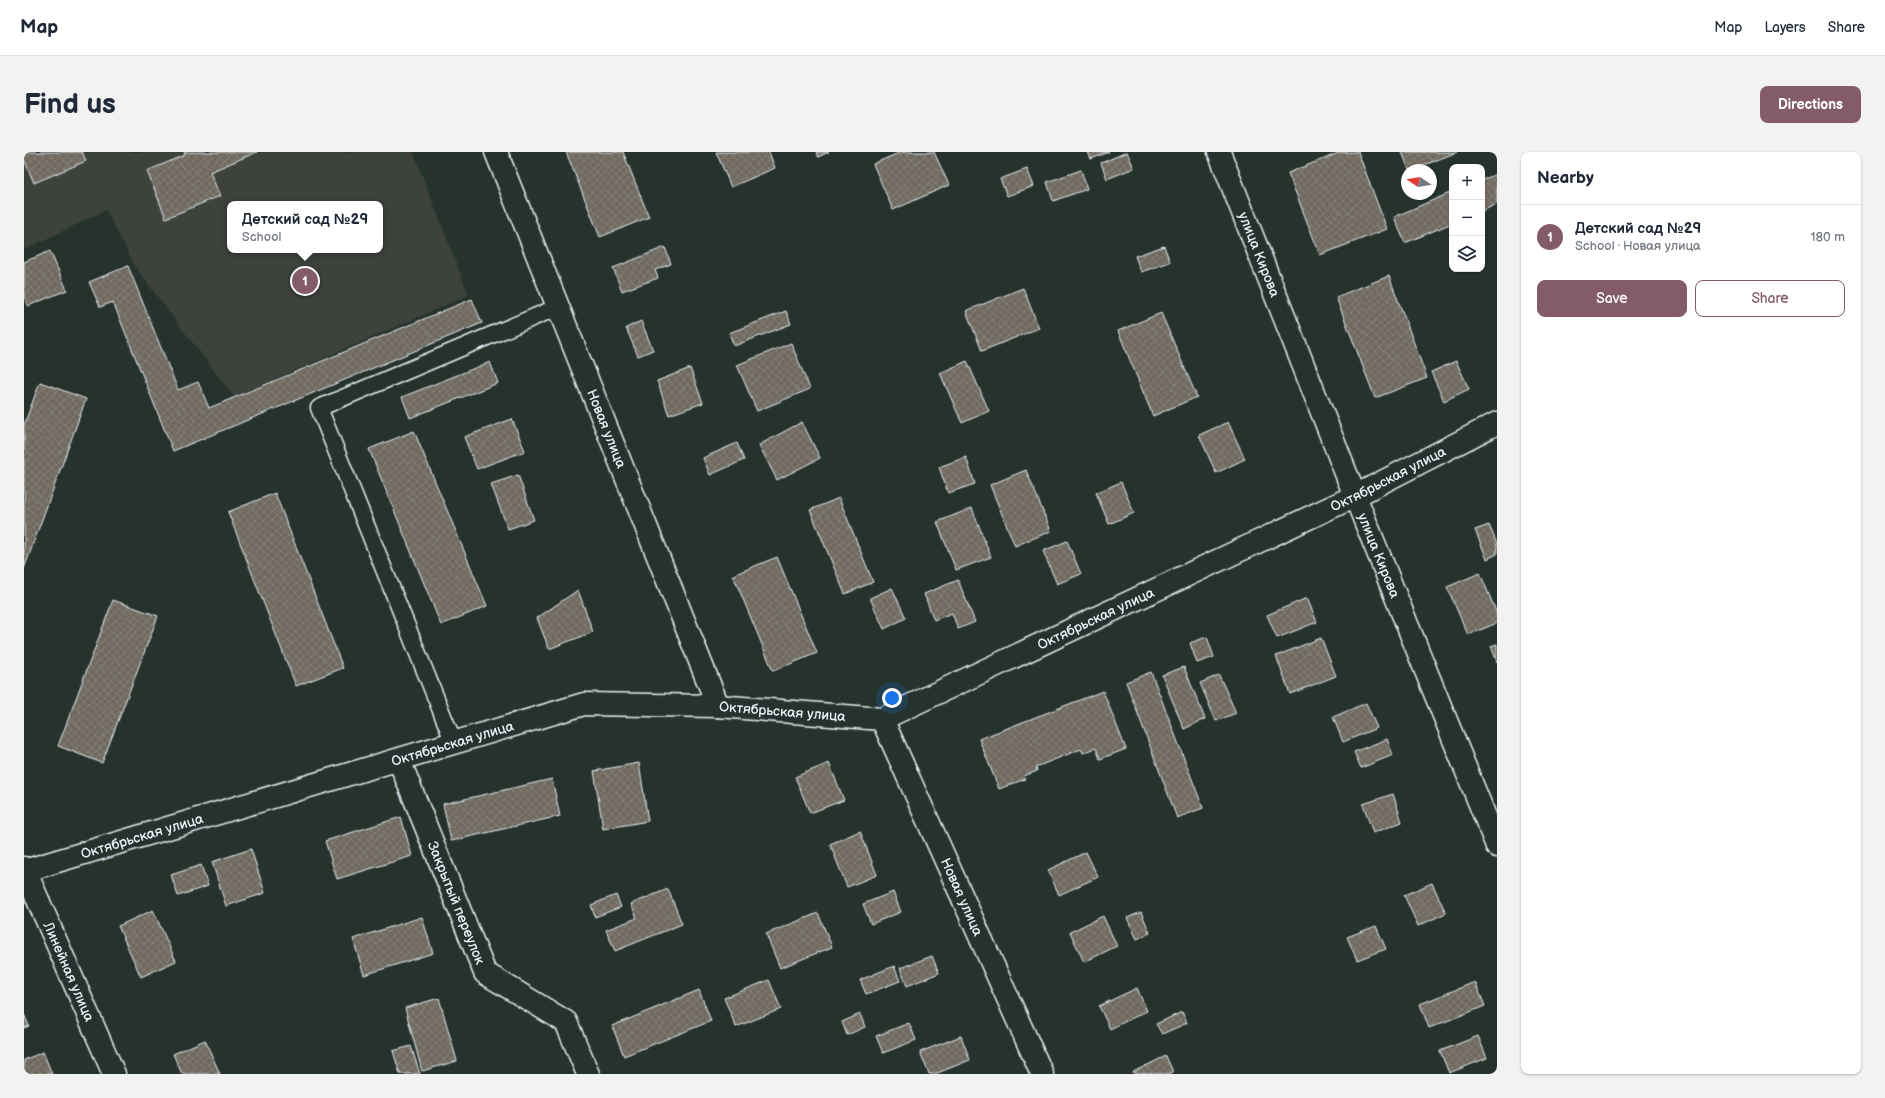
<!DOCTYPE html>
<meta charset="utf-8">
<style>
:root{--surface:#fff;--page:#f2f2f3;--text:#1f2937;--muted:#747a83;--line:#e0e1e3;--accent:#845c67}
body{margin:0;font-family:"Balsamiq Sans",sans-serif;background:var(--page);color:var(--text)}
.controls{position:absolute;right:12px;top:12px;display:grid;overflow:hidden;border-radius:8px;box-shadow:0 1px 3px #0004}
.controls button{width:36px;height:36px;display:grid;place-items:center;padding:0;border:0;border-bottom:1px solid var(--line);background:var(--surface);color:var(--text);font:20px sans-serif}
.compass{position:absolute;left:1377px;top:12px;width:36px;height:36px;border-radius:50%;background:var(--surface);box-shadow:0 1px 3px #0004;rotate:282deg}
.you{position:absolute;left:868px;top:546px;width:14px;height:14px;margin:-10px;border:3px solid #fff;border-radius:50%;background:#1a73e8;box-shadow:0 0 0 6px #1a73e833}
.badge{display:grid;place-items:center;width:26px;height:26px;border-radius:50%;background:var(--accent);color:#fff;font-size:13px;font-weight:700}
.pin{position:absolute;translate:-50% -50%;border:2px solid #fff;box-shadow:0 1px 4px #0006}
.popup{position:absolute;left:203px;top:49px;width:156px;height:52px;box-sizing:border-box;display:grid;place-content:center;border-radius:8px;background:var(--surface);filter:drop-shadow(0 1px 3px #0005);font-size:13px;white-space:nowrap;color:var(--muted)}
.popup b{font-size:15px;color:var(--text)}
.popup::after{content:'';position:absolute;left:50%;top:100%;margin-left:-8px;border:8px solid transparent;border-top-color:var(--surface)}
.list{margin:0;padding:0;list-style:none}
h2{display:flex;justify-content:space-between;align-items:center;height:52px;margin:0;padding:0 16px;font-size:17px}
h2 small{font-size:13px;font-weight:400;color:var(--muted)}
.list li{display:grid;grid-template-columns:26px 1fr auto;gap:12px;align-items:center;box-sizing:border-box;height:64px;padding:0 16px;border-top:1px solid var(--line)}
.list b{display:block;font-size:15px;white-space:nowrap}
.list p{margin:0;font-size:13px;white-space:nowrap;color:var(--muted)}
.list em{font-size:13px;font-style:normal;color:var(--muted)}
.actions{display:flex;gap:8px;padding:12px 16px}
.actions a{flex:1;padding:9px 0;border:1px solid var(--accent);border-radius:8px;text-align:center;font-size:14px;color:var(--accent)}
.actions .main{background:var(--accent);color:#fff}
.icon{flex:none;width:22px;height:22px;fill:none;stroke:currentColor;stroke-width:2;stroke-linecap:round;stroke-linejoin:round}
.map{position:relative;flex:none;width:1473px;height:922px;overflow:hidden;border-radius:8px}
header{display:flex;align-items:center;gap:24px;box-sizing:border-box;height:56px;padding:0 20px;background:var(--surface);border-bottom:1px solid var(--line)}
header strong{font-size:19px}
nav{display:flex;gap:22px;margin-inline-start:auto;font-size:14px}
.intro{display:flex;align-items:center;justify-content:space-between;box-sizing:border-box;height:96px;padding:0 24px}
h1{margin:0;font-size:28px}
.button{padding:10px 18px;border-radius:8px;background:var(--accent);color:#fff;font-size:14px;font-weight:700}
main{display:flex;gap:24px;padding:0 24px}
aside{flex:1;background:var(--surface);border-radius:8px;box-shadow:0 1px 3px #0004}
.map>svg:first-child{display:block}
</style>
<header>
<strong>Map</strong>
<nav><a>Map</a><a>Layers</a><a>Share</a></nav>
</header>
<div class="intro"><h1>Find us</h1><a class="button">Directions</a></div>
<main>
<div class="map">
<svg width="1473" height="922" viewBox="0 0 1473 922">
<defs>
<pattern id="building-cross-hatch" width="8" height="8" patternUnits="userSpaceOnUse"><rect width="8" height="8" fill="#70695f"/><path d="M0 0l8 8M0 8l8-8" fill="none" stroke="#847f77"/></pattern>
</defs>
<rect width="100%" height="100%" fill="#26332d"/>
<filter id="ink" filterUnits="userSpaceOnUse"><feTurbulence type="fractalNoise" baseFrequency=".025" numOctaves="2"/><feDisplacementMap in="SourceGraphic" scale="8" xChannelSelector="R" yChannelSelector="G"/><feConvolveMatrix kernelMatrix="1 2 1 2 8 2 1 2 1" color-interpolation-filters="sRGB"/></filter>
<g filter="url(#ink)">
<!-- built -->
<path fill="#3c433c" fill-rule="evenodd" d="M 0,0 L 389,0 L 445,143 L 210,245 L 111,115 L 82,58 L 0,98 ZM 206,52 L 356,52 L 356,98 L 206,98 Z"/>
<!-- building -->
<path fill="url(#building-cross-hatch)" stroke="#e8f1f8" d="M 0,0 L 58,0 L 62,9 L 10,31 L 0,7 Z
M 160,0 L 233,0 L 186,20 L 196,44 L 142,66 L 123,19 L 161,3 Z
M 542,0 L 599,0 L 625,65 L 576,85 Z
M 692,0 L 745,0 L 751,16 L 707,35 Z
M 792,0 L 805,0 L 794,5 Z
M 877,0 L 910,0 L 925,33 L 869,58 L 849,12 Z
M 1064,0 L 1085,0 L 1067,7 Z
M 1103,0 L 1110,16 L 1083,27 L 1077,11 Z
M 1317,0 L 1334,0 L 1363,77 L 1296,103 L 1264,21 Z
M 1378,0 L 1433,0 L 1388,18 L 1385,18 Z
M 1003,17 L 1010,34 L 983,44 L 976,27 Z
M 1057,18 L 1063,37 L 1029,49 L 1023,30 Z
M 1473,22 L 1473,52 L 1458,59 L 1458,28 Z
M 1428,40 L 1428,71 L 1381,91 L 1370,65 Z
M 1140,94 L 1146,110 L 1117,120 L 1111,104 Z
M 641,95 L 647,112 L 631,118 L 634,126 L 598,139 L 589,116 Z
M 26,99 L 43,138 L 4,154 L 0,145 L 0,110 Z
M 104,114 L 154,238 L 174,230 L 185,256 L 448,147 L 458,171 L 149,299 L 89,150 L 76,155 L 65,130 Z
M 1365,124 L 1403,226 L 1351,246 L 1312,145 Z
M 999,136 L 1015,176 L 958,199 L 942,159 Z
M 762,159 L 767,172 L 710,194 L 705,181 Z
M 1137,161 L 1173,245 L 1129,264 L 1094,179 Z
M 617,169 L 629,198 L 614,204 L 602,176 Z
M 767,191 L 786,237 L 733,259 L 713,213 Z
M 943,209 L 965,259 L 938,271 L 916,221 Z
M 1432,209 L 1445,237 L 1420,249 L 1407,220 Z
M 466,210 L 474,231 L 386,266 L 378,245 Z
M 666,216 L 679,251 L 645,263 L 633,229 Z
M 16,230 L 62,247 L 0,417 L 0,273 Z
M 488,267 L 501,299 L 453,317 L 440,285 Z
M 778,270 L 796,306 L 753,328 L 735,293 Z
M 1204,270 L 1221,307 L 1192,321 L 1175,283 Z
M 390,279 L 463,454 L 417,473 L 345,297 Z
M 713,291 L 720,308 L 686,323 L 679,306 Z
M 942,305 L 951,332 L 924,341 L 915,315 Z
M 1002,318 L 1027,379 L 991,394 L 966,333 Z
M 494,323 L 510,368 L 484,377 L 467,332 Z
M 1097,330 L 1110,361 L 1085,372 L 1072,341 Z
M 251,341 L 319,516 L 272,534 L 204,360 Z
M 815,346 L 849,430 L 821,442 L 786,358 Z
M 948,356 L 967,405 L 932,418 L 913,370 Z
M 1465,373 L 1473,392 L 1473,402 L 1463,407 L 1451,378 Z
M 1043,389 L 1057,422 L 1033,432 L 1019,399 Z
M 753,405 L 793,501 L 749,519 L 709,423 Z
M 1456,421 L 1473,462 L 1473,471 L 1444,483 L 1423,435 Z
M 934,428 L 951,470 L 934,477 L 928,461 L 910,468 L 900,442 Z
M 868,436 L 882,466 L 860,477 L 846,446 Z
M 554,438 L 569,480 L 525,497 L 513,466 Z
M 1283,446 L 1293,470 L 1253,486 L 1243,463 Z
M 89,448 L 134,464 L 78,611 L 34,594 Z
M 1183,485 L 1190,505 L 1173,511 L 1166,491 Z
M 1297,486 L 1312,524 L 1266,542 L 1252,504 Z
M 1473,492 L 1473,510 L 1467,494 Z
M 1160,515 L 1181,567 L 1160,577 L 1138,523 Z
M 1127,520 L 1179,656 L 1153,666 L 1102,530 Z
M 1195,523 L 1212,561 L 1192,569 L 1176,531 Z
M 1079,539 L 1102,597 L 1076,607 L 1072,596 L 1059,601 L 1057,597 L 1012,615 L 1013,619 L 1000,624 L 1001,627 L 975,637 L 955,587 Z
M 1342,551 L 1353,576 L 1319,590 L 1309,565 Z
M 1363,587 L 1369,603 L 1337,616 L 1330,600 Z
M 615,611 L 624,669 L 579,677 L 570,619 Z
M 805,611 L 820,648 L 786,661 L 771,625 Z
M 528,627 L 536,664 L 427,689 L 419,652 Z
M 1369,642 L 1378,670 L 1349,681 L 1339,652 Z
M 377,665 L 388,704 L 313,727 L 301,689 Z
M 836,679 L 853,723 L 823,735 L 806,692 Z
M 227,697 L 241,741 L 202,754 L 188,710 Z
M 1062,700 L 1074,725 L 1035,743 L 1024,718 Z
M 177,713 L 184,734 L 154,744 L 147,723 Z
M 1408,731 L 1422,761 L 1394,774 L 1380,743 Z
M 644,737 L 658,772 L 591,799 L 582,778 L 613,766 L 607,752 Z
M 869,740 L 877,760 L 847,772 L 839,752 Z
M 592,743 L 597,755 L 571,765 L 567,753 Z
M 129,758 L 152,809 L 117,825 L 94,774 Z
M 1117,760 L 1126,781 L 1113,787 L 1103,766 Z
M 794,761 L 808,795 L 756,816 L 742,782 Z
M 1079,764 L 1093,794 L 1060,810 L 1046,780 Z
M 398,765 L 409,801 L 340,823 L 329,787 Z
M 1352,774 L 1362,797 L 1333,808 L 1323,785 Z
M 908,804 L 915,821 L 883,834 L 876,816 Z
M 870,814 L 876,829 L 842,842 L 836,828 Z
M 745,828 L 757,857 L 712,875 L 700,846 Z
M 1451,830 L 1461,854 L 1405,876 L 1396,852 Z
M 1113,836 L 1123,859 L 1086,877 L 1075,854 Z
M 675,838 L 687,869 L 600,904 L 588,874 Z
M 415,846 L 433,909 L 398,919 L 381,856 Z
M 1158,860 L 1163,871 L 1138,882 L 1132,872 Z
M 0,862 L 5,874 L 0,876 Z
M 836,862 L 841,875 L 823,883 L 818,870 Z
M 885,871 L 892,888 L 859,901 L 852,884 Z
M 937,884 L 946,908 L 911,922 L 905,922 L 896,900 Z
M 1454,884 L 1463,906 L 1425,921 L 1416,899 Z
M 181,888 L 196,922 L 158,922 L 149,902 Z
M 387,894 L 396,922 L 376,922 L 369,899 Z
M 19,900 L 28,922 L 0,922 L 0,908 Z
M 1142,904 L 1149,920 L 1145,922 L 1110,922 L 1109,920 Z"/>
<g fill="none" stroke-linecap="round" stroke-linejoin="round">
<!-- service casing -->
<g stroke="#e8f1f8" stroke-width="19">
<path id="service" d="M 430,591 L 295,256 L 534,155"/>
</g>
<!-- minor casing -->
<g stroke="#e8f1f8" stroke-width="25">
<g id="minor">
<path id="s1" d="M 472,0 L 694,554"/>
<path id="s2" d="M 1195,0 L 1331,344 L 1473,694"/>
<path id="s3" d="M 858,567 L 1018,922"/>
<path id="s4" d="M 375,608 L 461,821 L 542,870 L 564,922"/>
<path id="s5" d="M 0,716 L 90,922"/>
<path id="s6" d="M 0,719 L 560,552 L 694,554 L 858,567 L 1331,344 L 1473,271"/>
</g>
</g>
<!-- service -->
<use href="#service" stroke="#26332d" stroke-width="16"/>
<!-- minor -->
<use href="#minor" stroke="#26332d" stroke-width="22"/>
</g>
</g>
<g text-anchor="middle" stroke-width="3" stroke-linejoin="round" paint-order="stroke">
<!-- street labels -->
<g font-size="14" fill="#e8f1f8" stroke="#26332d">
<text dy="5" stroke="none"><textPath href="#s2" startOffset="110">улица Кирова</textPath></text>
<text dy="5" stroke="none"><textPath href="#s1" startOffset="298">Новая улица</textPath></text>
<text dy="5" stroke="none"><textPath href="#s6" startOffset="1443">Октябрьская улица</textPath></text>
<text dy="5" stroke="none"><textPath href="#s2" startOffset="434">улица Кирова</textPath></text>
<text dy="5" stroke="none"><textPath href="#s6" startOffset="1119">Октябрьская улица</textPath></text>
<text dy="5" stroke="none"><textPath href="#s6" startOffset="783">Октябрьская улица</textPath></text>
<text dy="5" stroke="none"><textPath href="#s6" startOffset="447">Октябрьская улица</textPath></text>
<text dy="5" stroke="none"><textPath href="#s6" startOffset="123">Октябрьская улица</textPath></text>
<text dy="5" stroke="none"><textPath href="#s3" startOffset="195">Новая улица</textPath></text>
<text dy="5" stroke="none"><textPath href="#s4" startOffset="154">Закрытый переулок</textPath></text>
<text dy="5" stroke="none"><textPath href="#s5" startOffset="113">Линейная улица</textPath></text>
</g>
</g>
</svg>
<div class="controls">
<button>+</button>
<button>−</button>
<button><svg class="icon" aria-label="layers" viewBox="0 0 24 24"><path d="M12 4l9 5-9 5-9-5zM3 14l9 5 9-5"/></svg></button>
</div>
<svg class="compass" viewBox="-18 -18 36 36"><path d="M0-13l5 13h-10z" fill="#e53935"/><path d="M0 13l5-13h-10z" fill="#747a83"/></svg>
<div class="you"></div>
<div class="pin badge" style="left:281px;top:129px">1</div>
<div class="popup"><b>Детский сад №29</b>School</div>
</div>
<aside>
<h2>Nearby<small></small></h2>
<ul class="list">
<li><span class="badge">1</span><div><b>Детский сад №29</b><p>School · Новая улица</p></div><em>180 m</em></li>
</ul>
<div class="actions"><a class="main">Save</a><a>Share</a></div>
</aside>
</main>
